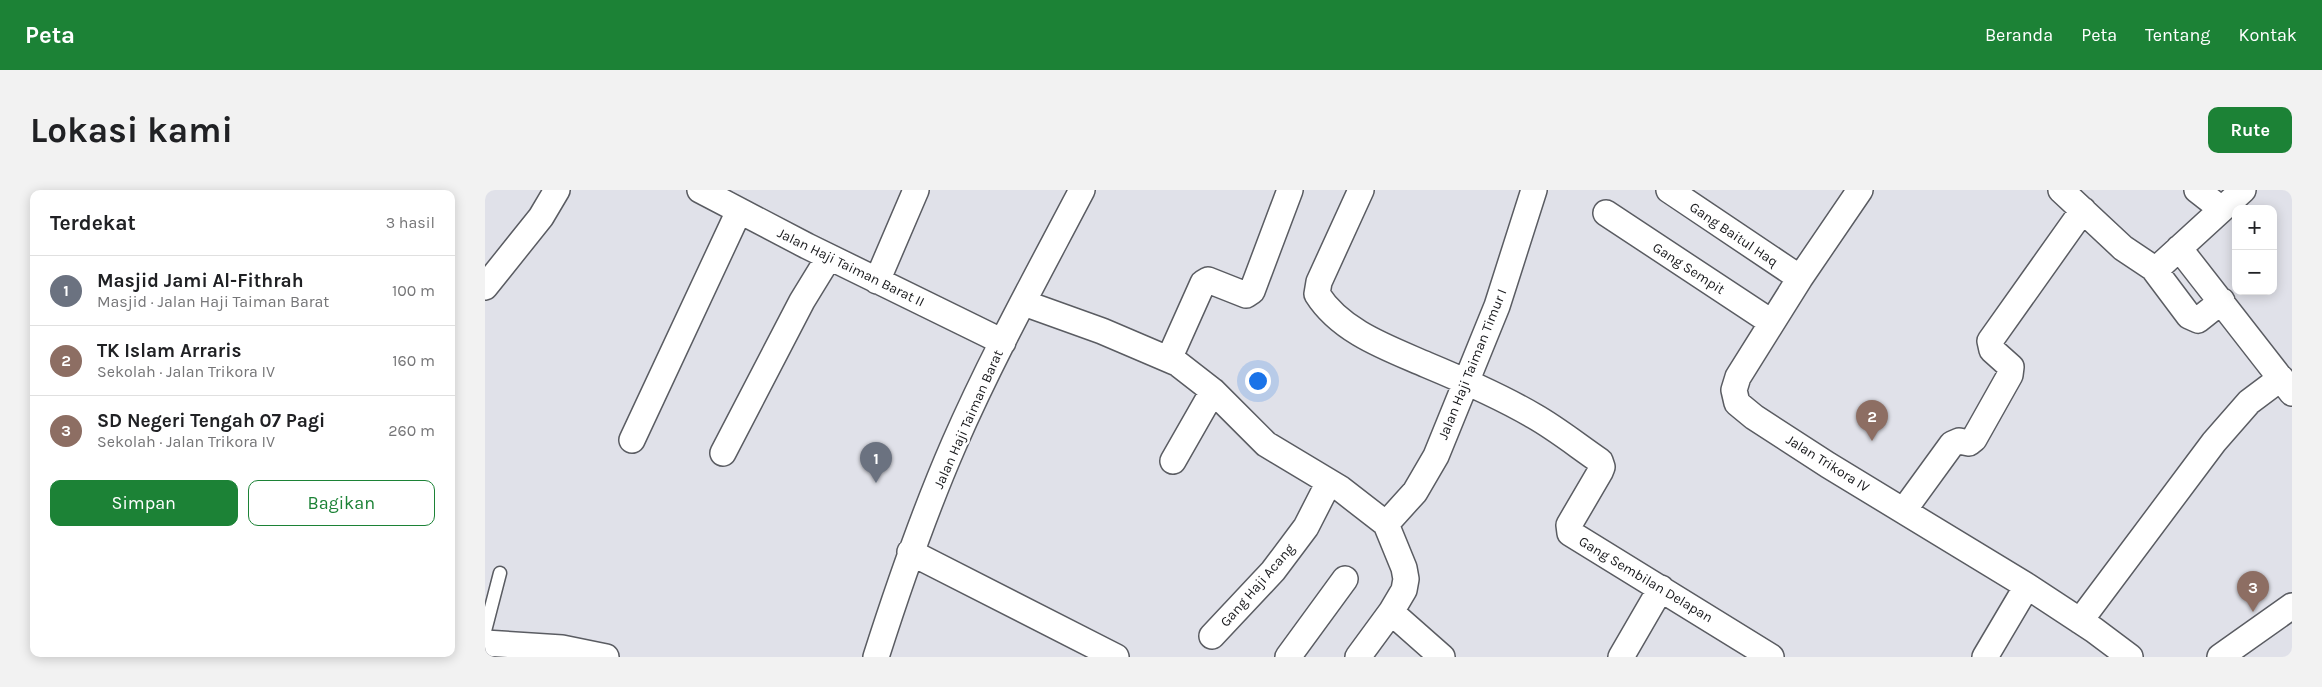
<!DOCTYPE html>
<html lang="id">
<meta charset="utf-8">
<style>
:root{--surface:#fff;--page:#f2f2f2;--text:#202124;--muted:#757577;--line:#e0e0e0;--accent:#1c8236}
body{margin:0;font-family:Karla,sans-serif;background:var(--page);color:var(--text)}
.controls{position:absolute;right:15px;top:15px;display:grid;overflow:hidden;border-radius:10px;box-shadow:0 2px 12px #0003}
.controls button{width:45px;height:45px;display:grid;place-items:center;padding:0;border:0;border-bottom:1px solid var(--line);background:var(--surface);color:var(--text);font:25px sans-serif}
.you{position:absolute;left:772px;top:190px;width:18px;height:18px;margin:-12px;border:4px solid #fff;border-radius:50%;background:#1a73e8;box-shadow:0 0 0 8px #1a73e833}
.badge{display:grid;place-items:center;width:32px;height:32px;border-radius:50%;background:var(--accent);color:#fff;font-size:16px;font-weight:700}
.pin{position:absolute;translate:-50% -41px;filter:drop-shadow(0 1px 2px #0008)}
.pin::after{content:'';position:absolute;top:26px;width:18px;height:15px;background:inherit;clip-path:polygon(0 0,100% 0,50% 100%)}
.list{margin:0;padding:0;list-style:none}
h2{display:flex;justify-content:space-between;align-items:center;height:65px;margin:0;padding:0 20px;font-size:21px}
h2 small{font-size:16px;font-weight:400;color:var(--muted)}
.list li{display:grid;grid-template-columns:32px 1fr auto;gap:15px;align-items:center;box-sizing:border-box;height:70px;padding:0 20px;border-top:1px solid var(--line)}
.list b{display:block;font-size:19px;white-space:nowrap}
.list p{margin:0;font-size:16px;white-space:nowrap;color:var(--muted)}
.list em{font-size:16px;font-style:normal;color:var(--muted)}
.actions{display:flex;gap:10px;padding:15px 20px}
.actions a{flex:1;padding:11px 0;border:1px solid var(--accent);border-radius:10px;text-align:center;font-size:18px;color:var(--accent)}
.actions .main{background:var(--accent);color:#fff}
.map{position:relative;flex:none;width:1807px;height:467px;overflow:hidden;border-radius:10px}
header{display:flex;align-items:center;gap:30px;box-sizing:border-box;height:70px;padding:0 25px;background:var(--accent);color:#fff}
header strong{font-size:24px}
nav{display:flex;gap:28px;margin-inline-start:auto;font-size:18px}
.intro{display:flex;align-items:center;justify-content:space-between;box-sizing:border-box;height:120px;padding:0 30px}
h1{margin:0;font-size:35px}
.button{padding:12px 22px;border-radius:10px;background:var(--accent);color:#fff;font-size:18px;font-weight:700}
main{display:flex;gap:30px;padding:0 30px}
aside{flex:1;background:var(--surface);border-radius:10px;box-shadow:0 2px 12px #0003}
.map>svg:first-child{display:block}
</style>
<header>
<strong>Peta</strong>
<nav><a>Beranda</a><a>Peta</a><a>Tentang</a><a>Kontak</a></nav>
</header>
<div class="intro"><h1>Lokasi kami</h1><a class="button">Rute</a></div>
<main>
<aside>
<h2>Terdekat<small>3 hasil</small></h2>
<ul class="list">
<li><span class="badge" style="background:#6b7280">1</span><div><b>Masjid Jami Al-Fithrah</b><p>Masjid · Jalan Haji Taiman Barat</p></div><em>100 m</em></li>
<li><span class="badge" style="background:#8d6e63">2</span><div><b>TK Islam Arraris</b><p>Sekolah · Jalan Trikora IV</p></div><em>160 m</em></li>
<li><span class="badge" style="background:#8d6e63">3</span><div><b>SD Negeri Tengah 07 Pagi</b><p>Sekolah · Jalan Trikora IV</p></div><em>260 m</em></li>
</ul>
<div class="actions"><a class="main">Simpan</a><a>Bagikan</a></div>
</aside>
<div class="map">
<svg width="1807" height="467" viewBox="0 0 1807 467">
<rect width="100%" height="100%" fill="#e0e1e9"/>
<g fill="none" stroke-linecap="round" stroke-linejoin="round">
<!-- lane casing -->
<g stroke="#5a5c62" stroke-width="15">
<path id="lane" d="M 0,441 L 15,383"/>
</g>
<!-- street casing -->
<g stroke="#5a5c62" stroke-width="28">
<path id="street" d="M 215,0 L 322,56 L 518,152
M 876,0 L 834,92 L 832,104 C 856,142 903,158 942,175 C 978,190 1015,206 1049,226 C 1072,239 1093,256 1115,271 L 1117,277 L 1115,282 L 1084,335 L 1085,343 L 1286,467
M 1184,0 L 1315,88
M 1375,0 L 1315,88 L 1253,187 L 1249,200 L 1252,213 L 1269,227 L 1343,275 L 1542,396 L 1609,440 L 1645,467
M 1576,0 L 1638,58 L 1668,78 L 1676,75 L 1758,0
M 1712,0 L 1735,18
M 1121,23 L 1286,132
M 1694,58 L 1807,203
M 1668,78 L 1704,126 L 1713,130 L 1737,111
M 392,91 L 431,0
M 0,97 L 56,27 L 72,0
M 539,113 L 617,141 L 692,173 L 728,201 L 781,254 L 856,299 L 901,334 L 919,378 L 921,389 L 919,400 L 906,422 L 957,467
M 684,169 L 718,93 L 723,90 L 761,105 L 767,101 L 805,0
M 147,250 L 254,21
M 238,263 L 317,111 L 344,67
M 688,271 L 728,201
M 1419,320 L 1467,254 L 1474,251 L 1484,253 L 1489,249 L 1525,185 L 1526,177 L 1507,160 L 1505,151 L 1598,20
M 901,334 L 930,302 L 951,266 L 1012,116 L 1049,0
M 425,362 L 631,467
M 1595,431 L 1729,252 L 1764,212 L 1796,188
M 727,446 L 788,381 L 821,337 L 844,292
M 0,453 L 77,458 L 121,467
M 391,467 C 414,395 439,323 469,254 C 507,167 553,84 597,0
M 803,467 L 860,389
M 873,467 L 906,422
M 1136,467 L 1176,398
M 1500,467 L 1542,396
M 1735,467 L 1807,416"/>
</g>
<!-- lane -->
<use href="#lane" stroke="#fff" stroke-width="12"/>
<!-- street -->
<use href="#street" stroke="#fff" stroke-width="25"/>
</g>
<g text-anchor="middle" stroke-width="5" stroke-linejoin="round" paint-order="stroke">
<!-- street labels -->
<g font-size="14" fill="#18191c" stroke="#fff">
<text transform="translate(1249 44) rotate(34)" y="5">Gang Baitul Haq</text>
<text transform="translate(366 77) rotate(26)" y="5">Jalan Haji Taiman Barat II</text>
<text transform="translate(1204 78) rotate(33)" y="5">Gang Sempit</text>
<text transform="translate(987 174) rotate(-68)" y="5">Jalan Haji Taiman Timur I</text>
<text transform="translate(483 229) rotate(-66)" y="5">Jalan Haji Taiman Barat</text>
<text transform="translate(1343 273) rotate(32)" y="5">Jalan Trikora IV</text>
<text transform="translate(1161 389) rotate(31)" y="5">Gang Sembilan Delapan</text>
<text transform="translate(772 395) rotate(-49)" y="5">Gang Haji Acang</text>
</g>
</g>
</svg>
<div class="controls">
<button>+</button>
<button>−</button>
</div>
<div class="you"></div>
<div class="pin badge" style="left:391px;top:293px;background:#6b7280">1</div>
<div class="pin badge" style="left:1387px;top:251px;background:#8d6e63">2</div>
<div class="pin badge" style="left:1768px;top:422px;background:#8d6e63">3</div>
</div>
</main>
